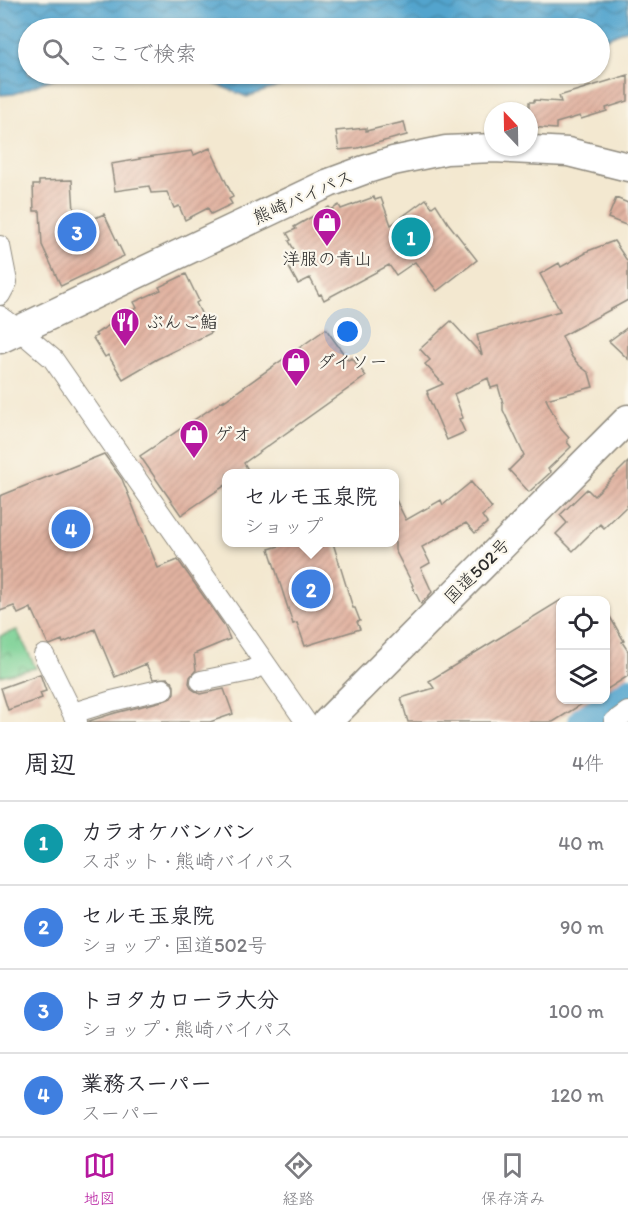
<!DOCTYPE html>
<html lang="ja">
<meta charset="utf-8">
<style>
:root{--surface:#fff;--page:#f2f2f3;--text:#2b2b33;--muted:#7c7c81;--line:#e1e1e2;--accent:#b5179e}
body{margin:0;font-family:Itim,"Klee One",sans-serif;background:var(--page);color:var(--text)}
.controls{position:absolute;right:18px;bottom:18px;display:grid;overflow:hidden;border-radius:12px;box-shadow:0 2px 4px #0004}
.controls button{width:54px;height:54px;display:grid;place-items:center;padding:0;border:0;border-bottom:2px solid var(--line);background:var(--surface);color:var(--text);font:30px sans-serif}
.compass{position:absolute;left:484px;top:102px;width:54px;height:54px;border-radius:50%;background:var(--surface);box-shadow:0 2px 4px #0004;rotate:338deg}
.you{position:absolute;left:348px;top:332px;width:21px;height:21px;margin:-15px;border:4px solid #fff;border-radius:50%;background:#1a73e8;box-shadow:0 0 0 9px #1a73e833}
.badge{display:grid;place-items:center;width:39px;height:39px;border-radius:50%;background:var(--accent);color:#fff;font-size:20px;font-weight:700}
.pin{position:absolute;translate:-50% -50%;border:3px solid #fff;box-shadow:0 2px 6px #0006}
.popup{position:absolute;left:222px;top:469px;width:177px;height:78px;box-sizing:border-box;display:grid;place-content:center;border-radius:12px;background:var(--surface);filter:drop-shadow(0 2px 4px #0005);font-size:20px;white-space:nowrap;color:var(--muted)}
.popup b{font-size:22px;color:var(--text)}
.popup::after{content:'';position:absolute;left:50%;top:100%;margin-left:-12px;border:12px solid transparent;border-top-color:var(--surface)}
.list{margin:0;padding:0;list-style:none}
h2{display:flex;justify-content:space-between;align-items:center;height:78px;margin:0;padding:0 24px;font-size:26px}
h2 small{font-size:20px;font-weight:400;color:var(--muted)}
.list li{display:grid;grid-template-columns:39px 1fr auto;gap:18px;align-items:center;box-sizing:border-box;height:84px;padding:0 24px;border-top:2px solid var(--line)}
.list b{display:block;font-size:22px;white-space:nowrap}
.list p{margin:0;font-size:20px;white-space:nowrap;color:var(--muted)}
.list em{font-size:20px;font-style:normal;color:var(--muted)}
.icon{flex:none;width:33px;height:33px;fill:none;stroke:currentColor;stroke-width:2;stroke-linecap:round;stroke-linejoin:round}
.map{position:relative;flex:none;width:628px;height:722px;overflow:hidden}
.search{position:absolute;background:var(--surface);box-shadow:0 2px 4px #0004;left:18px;right:18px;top:18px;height:66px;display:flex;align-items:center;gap:15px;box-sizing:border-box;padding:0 21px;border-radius:33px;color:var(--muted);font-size:22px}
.sheet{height:414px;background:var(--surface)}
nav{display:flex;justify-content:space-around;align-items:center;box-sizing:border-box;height:84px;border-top:2px solid var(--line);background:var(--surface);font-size:16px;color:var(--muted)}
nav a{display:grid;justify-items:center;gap:3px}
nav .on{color:var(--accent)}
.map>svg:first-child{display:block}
</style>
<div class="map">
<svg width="628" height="722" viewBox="0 0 628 722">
<defs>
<pattern id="park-crowns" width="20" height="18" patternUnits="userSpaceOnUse" patternTransform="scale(1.5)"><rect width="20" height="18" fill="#7ad094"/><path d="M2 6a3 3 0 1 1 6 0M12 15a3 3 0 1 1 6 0" fill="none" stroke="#64a979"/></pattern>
<pattern id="water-waves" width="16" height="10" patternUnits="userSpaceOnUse" patternTransform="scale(1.5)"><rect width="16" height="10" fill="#52a4cd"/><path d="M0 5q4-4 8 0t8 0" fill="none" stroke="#4486a7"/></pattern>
<pattern id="building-hatch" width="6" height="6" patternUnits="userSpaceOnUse" patternTransform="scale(1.5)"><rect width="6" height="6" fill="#e1b2a0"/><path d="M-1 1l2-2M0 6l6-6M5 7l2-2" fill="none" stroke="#c1998a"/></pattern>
</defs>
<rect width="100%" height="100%" fill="#fbf7ec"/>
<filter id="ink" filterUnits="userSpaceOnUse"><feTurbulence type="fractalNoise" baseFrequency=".0167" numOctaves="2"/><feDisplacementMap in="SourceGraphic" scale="12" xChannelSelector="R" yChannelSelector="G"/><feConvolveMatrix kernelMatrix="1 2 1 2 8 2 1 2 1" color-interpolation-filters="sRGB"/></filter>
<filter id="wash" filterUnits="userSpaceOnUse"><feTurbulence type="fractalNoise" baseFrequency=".008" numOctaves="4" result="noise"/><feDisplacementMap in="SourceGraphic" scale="24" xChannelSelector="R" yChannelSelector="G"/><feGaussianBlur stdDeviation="1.35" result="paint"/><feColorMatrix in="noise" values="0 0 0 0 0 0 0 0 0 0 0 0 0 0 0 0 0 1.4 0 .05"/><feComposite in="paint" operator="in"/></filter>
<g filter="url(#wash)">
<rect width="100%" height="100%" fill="#f3e8d0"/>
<!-- park -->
<path fill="url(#park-crowns)" stroke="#527e60" stroke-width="1.5" d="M 17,630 L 36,668 L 0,676 L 0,636 Z"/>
<!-- water -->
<path fill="url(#water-waves)" stroke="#3e687c" stroke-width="1.5" d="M 0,0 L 628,0 L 628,29 L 600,41 L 600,28 L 28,28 L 28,74 L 75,74 L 57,77 L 14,94 L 0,95 Z
M 204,74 L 358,74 L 291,82 L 247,97 L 208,81 Z"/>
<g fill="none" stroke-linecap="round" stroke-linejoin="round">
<!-- river -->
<path stroke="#52a4cd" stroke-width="34" d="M 585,722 L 628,694"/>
</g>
<g id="blocks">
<!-- building -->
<path fill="url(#building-hatch)" d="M 628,75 L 628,101 L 606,108 L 607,111 L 581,119 L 580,116 L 556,123 L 556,129 L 529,127 L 529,102 L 534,102 L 534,100 L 561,102 L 559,96 Z
M 404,122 L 407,135 L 358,148 L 339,150 L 336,131 L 366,128 L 366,131 Z
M 210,148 L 233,197 L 229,199 L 232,204 L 211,214 L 208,208 L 185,220 L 179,206 L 174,208 L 167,192 L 151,193 L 149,186 L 115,191 L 111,164 L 140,159 L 139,158 L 192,151 L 194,155 Z
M 72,180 L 75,227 L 104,214 L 124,256 L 61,286 L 42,245 L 40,211 L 34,211 L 33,185 L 39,185 L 39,181 Z
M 374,197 L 375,200 L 381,198 L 391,225 L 426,199 L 432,207 L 436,204 L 448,223 L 477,260 L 437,291 L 415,262 L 396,275 L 389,265 L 324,300 L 321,294 L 319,295 L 310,278 L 298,284 L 287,264 L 299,258 L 289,241 L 291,240 L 287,233 L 296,229 L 294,227 L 329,207 L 331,210 L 339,205 L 341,209 Z
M 616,198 L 628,203 L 628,226 L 608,218 Z
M 614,241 L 628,262 L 628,300 L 562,336 L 572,357 L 580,366 L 589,373 L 593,387 L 546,399 L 561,429 L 569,438 L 567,440 L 568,441 L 567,442 L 571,447 L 548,469 L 551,472 L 529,492 L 509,470 L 524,455 L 503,410 L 503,403 L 498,386 L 491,388 L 488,378 L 454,394 L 463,418 L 459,419 L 465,432 L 447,440 L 427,394 L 428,394 L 427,391 L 443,384 L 425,364 L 430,360 L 420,349 L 451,321 L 482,355 L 477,335 L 560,311 L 540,274 L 559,263 L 561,267 L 586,253 L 585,252 Z
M 186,274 L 199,301 L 196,303 L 211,333 L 157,359 L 123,379 L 108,355 L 105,357 L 93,338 L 97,336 L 95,334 L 137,308 L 134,302 L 161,290 L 159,287 Z
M 628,327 L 628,359 L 609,341 Z
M 326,329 L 348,360 L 352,358 L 366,376 L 244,463 L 247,468 L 238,474 L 227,474 L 227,484 L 181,515 L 140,456 L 224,400 L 224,401 Z
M 104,454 L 122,479 L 158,568 L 178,560 L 224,625 L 230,639 L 194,654 L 196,670 L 190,677 L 189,683 L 192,689 L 200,694 L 224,689 L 233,714 L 210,722 L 89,722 L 89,721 L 115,713 L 166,700 L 171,698 L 174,693 L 174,686 L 172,681 L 167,678 L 153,679 L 146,664 L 115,677 L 95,629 L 63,643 L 62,640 L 50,645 L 48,644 L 33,611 L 32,612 L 31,608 L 18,614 L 14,606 L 0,611 L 0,496 Z
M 628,462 L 628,505 L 604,528 L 600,524 L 573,551 L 556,534 L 567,523 L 560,515 L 587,489 L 594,496 Z
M 471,482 L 492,508 L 482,516 L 487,523 L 475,533 L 466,523 L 422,547 L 430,563 L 421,568 L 432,592 L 421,604 L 412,586 L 413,585 L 395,550 L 395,498 L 406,520 L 441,500 L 443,505 Z
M 289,543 L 333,543 L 353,608 L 355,608 L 360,621 L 357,622 L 360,629 L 305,646 L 297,623 L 293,624 L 269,549 Z
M 561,600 L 561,699 L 590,699 L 553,722 L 408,722 L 401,698 L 434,688 L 429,681 Z
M 606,610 L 624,641 L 622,642 L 628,651 L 628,676 L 606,690 Z
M 40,674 L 46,691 L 40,693 L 42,698 L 8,710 L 1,688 Z"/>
</g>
</g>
<g filter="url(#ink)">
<use href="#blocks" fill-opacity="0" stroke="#8f8a7e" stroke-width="1.5"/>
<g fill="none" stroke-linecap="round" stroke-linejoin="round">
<!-- minor casing -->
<g stroke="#8f8a7e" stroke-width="22">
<path id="minor" d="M 0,246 L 7,282 L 0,295
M 0,316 L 19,330 L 53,359 L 306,722
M 44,655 L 77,722
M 201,681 L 250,671 L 265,663
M 73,713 L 112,701 L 163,689
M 614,722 L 628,712"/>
</g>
<!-- highway casing -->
<g stroke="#8f8a7e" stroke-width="31">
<path id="highway" d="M 0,339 L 329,183 L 364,170 L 393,161 L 446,150 L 494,148 L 568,152 L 628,167
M 327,722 L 628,419"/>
</g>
<!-- minor -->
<use href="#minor" stroke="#fff" stroke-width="20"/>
<!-- highway -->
<use href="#highway" stroke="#fff" stroke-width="28"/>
</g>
</g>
<!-- icons -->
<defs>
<g id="shop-pin" transform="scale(1.5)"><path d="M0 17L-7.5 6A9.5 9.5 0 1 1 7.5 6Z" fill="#b5179e" stroke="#fbf7ec"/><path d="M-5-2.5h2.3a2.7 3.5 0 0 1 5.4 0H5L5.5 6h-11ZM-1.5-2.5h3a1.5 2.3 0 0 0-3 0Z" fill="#fff"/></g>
<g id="restaurant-pin" transform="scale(1.5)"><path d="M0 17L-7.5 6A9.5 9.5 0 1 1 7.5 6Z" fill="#b5179e" stroke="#fbf7ec"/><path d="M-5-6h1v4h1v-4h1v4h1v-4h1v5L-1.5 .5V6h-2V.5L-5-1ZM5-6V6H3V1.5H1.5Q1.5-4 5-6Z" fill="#fff"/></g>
</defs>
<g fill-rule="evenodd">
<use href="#shop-pin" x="327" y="222"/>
<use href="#restaurant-pin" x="125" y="322"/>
<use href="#shop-pin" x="296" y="362"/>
<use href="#shop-pin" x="194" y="434"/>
</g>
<g text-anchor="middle" stroke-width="4.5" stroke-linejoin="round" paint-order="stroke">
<!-- street labels -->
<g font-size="18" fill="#2b2b2b" stroke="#fbf7ec">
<text transform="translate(303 197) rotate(-24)" y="6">熊崎バイパス</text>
<text transform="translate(477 571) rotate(-45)" y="6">国道502号</text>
</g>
<!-- poi labels -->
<g font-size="18" fill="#2b2b2b" stroke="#fbf7ec" text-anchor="start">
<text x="327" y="265" text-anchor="middle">洋服の青山</text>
<text x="146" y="328">ぶんご鮨</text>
<text x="317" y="368">ダイソー</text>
<text x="215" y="440">ゲオ</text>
</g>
</g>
</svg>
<div class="controls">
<button><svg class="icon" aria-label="locate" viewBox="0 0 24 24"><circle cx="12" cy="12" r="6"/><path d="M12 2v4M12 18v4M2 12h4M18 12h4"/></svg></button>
<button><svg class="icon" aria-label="layers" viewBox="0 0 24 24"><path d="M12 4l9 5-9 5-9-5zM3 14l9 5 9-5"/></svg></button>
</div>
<svg class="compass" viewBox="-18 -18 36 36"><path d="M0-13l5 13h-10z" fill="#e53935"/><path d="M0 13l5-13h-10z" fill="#7c7c81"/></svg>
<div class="you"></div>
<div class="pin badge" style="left:411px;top:237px;background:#0f9aa8">1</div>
<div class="pin badge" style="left:311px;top:589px;background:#3f7fe0">2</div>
<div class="popup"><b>セルモ玉泉院</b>ショップ</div>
<div class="pin badge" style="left:77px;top:232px;background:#3f7fe0">3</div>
<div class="pin badge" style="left:71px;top:529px;background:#3f7fe0">4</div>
<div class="search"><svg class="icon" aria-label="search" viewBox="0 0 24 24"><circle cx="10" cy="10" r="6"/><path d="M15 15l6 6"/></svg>ここで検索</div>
</div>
<section class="sheet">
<h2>周辺<small>4件</small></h2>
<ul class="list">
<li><span class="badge" style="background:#0f9aa8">1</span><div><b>カラオケバンバン</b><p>スポット · 熊崎バイパス</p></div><em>40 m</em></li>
<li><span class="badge" style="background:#3f7fe0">2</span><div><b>セルモ玉泉院</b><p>ショップ · 国道502号</p></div><em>90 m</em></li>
<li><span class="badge" style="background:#3f7fe0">3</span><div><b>トヨタカローラ大分</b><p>ショップ · 熊崎バイパス</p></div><em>100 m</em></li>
<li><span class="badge" style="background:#3f7fe0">4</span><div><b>業務スーパー</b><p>スーパー</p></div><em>120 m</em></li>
</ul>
</section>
<nav>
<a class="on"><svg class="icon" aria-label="map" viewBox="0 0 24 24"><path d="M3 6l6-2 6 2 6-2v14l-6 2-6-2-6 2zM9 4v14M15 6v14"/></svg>地図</a>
<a><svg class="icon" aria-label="directions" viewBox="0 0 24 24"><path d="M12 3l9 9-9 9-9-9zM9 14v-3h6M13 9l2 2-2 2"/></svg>経路</a>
<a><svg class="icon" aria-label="saved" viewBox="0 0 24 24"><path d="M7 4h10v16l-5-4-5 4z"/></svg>保存済み</a>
</nav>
